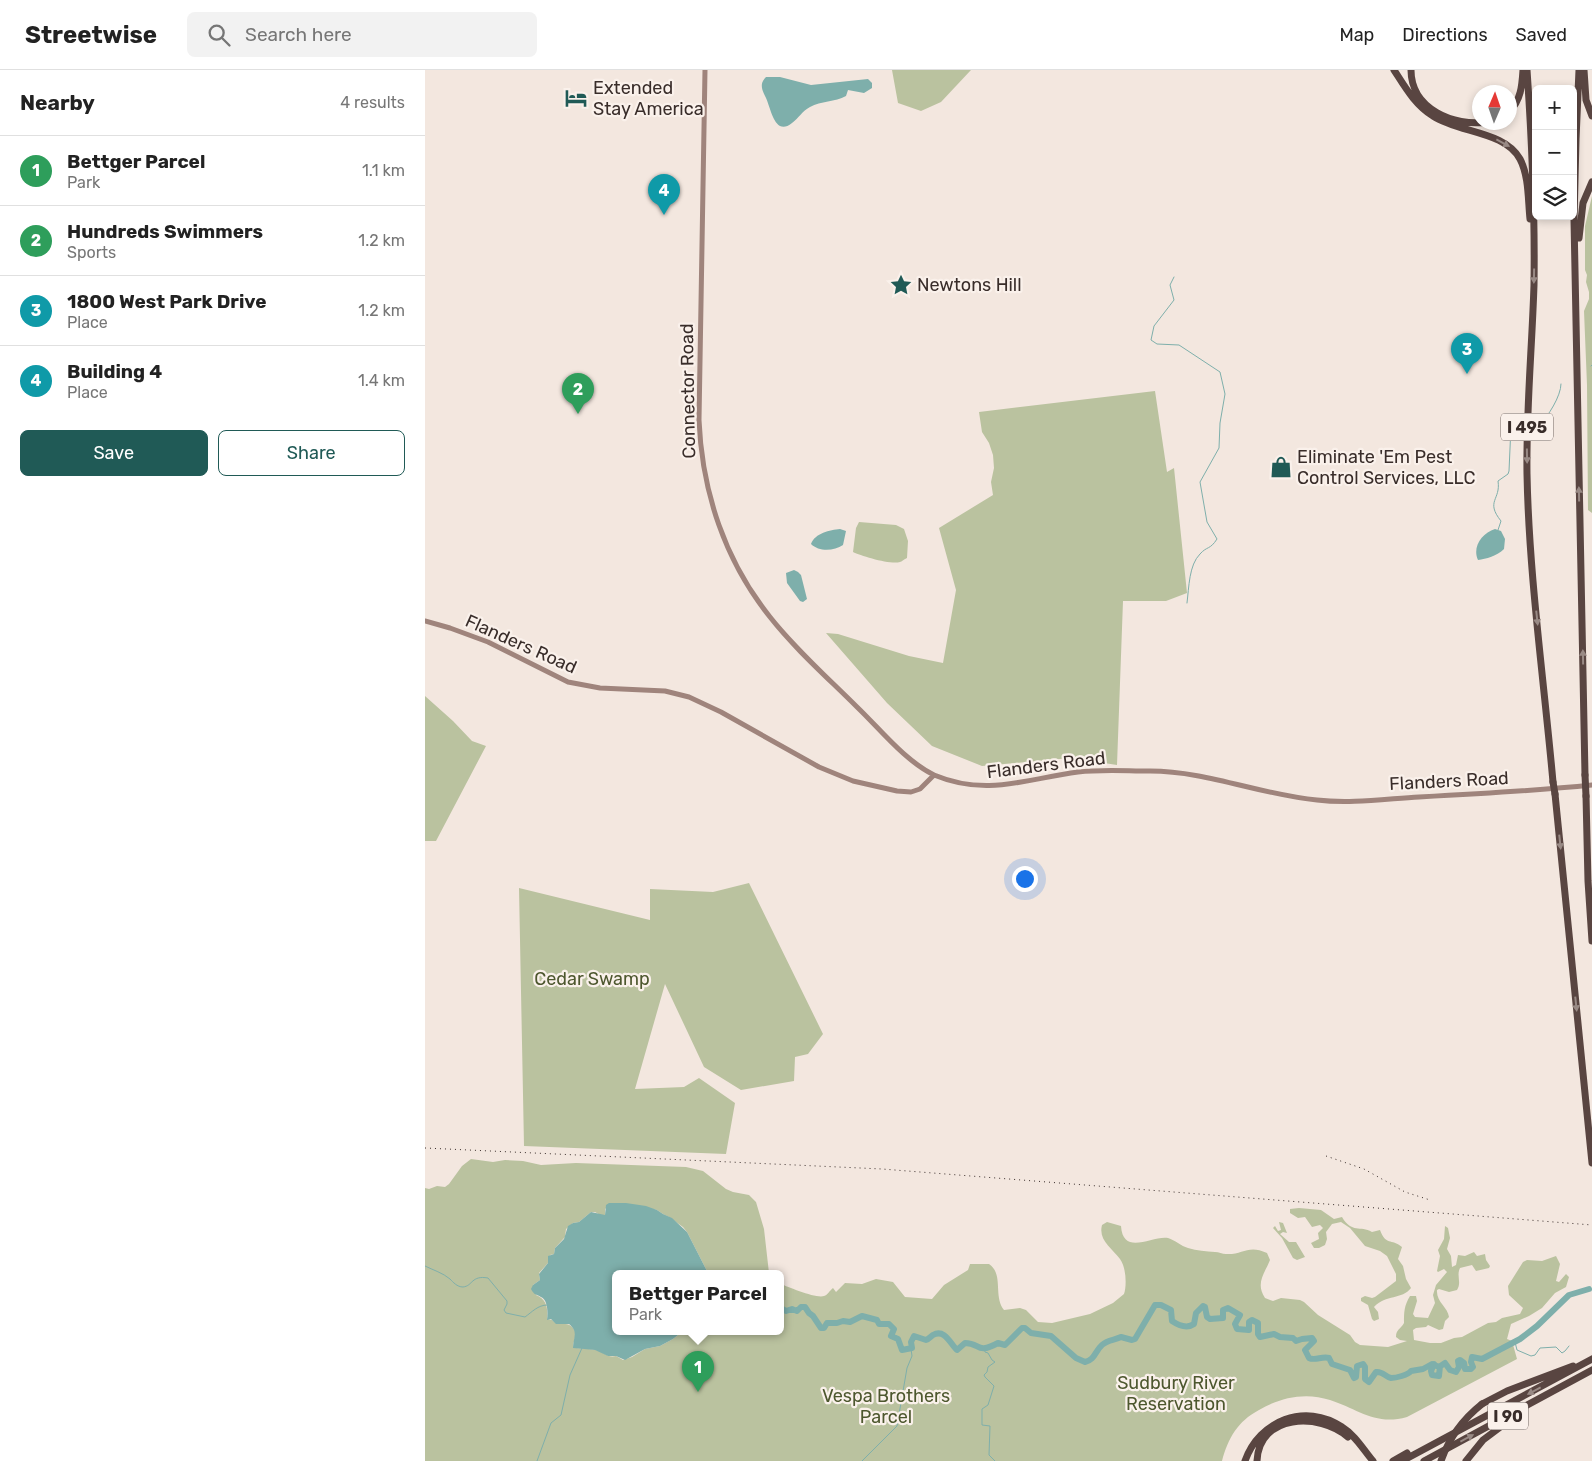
<!DOCTYPE html>
<meta charset="utf-8">
<style>
:root{--surface:#fff;--page:#f2f2f2;--text:#222;--muted:#767676;--line:#e0e0e0;--accent:#205a56}
body{margin:0;font-family:Rubik,sans-serif;background:var(--page);color:var(--text)}
.controls{position:absolute;right:15px;top:15px;display:grid;overflow:hidden;border-radius:8px;box-shadow:0 2px 8px #0003}
.controls button{width:45px;height:45px;display:grid;place-items:center;padding:0;border:0;border-bottom:1px solid var(--line);background:var(--surface);color:var(--text);font:25px sans-serif}
.compass{position:absolute;left:1047px;top:15px;width:45px;height:45px;border-radius:50%;background:var(--surface);box-shadow:0 2px 8px #0003;rotate:2deg}
.you{position:absolute;left:599px;top:808px;width:18px;height:18px;margin:-12px;border:4px solid #fff;border-radius:50%;background:#1a73e8;box-shadow:0 0 0 8px #1a73e833}
.badge{display:grid;place-items:center;width:32px;height:32px;border-radius:50%;background:var(--accent);color:#fff;font-size:16px;font-weight:700}
.pin{position:absolute;translate:-50% -41px;filter:drop-shadow(0 1px 2px #0008)}
.pin::after{content:'';position:absolute;top:26px;width:18px;height:15px;background:inherit;clip-path:polygon(0 0,100% 0,50% 100%)}
.popup{position:absolute;left:187px;top:1200px;width:172px;height:65px;box-sizing:border-box;display:grid;place-content:center;border-radius:8px;background:var(--surface);filter:drop-shadow(0 1px 4px #0005);font-size:16px;white-space:nowrap;color:var(--muted)}
.popup b{font-size:19px;color:var(--text)}
.popup::after{content:'';position:absolute;left:50%;top:100%;margin-left:-10px;border:10px solid transparent;border-top-color:var(--surface)}
.list{margin:0;padding:0;list-style:none}
h2{display:flex;justify-content:space-between;align-items:center;height:65px;margin:0;padding:0 20px;font-size:21px}
h2 small{font-size:16px;font-weight:400;color:var(--muted)}
.list li{display:grid;grid-template-columns:32px 1fr auto;gap:15px;align-items:center;box-sizing:border-box;height:70px;padding:0 20px;border-top:1px solid var(--line)}
.list b{display:block;font-size:19px;white-space:nowrap}
.list p{margin:0;font-size:16px;white-space:nowrap;color:var(--muted)}
.list em{font-size:16px;font-style:normal;color:var(--muted)}
.actions{display:flex;gap:10px;padding:15px 20px}
.actions a{flex:1;padding:11px 0;border:1px solid var(--accent);border-radius:8px;text-align:center;font-size:18px;color:var(--accent)}
.actions .main{background:var(--accent);color:#fff}
.icon{flex:none;width:28px;height:28px;fill:none;stroke:currentColor;stroke-width:2;stroke-linecap:round;stroke-linejoin:round}
.map{position:relative;flex:none;width:1167px;height:1391px;overflow:hidden}
header{display:flex;align-items:center;gap:30px;box-sizing:border-box;height:70px;padding:0 25px;background:var(--surface);border-bottom:1px solid var(--line)}
header strong{font-size:24px}
nav{display:flex;gap:28px;margin-inline-start:auto;font-size:18px}
.search{width:350px;height:45px;background:var(--page);display:flex;align-items:center;gap:12px;box-sizing:border-box;padding:0 18px;border-radius:8px;color:var(--muted);font-size:19px}
main{display:flex}
aside{flex:1;background:var(--surface)}
.map>svg:first-child{display:block}
</style>
<header>
<strong>Streetwise</strong>
<div class="search"><svg class="icon" aria-label="search" viewBox="0 0 24 24"><circle cx="10" cy="10" r="6"/><path d="M15 15l6 6"/></svg>Search here</div>
<nav><a>Map</a><a>Directions</a><a>Saved</a></nav>
</header>
<main>
<aside>
<h2>Nearby<small>4 results</small></h2>
<ul class="list">
<li><span class="badge" style="background:#2e9e5b">1</span><div><b>Bettger Parcel</b><p>Park</p></div><em>1.1 km</em></li>
<li><span class="badge" style="background:#2e9e5b">2</span><div><b>Hundreds Swimmers</b><p>Sports</p></div><em>1.2 km</em></li>
<li><span class="badge" style="background:#0f9aa8">3</span><div><b>1800 West Park Drive</b><p>Place</p></div><em>1.2 km</em></li>
<li><span class="badge" style="background:#0f9aa8">4</span><div><b>Building 4</b><p>Place</p></div><em>1.4 km</em></li>
</ul>
<div class="actions"><a class="main">Save</a><a>Share</a></div>
</aside>
<div class="map">
<svg width="1167" height="1391" viewBox="0 0 1167 1391">
<rect width="100%" height="100%" fill="#f3e7df"/>
<!-- green -->
<path fill="#bac29f" d="M 467,0 L 546,0 L 516,32 L 496,41 L 473,33 Z
M 1167,126 L 1167,443 L 1163,440 L 1162,315 L 1159,241 L 1164,229 L 1164,222 L 1161,212 L 1162,205 L 1160,200 L 1160,156 Z
M 730,321 L 742,402 L 749,398 L 762,523 L 741,531 L 698,531 L 692,695 L 679,693 L 678,685 L 557,696 L 507,676 L 462,633 L 401,563 L 413,564 L 484,586 L 518,593 L 531,520 L 514,458 L 568,425 L 566,412 L 569,398 L 568,385 L 564,373 L 557,362 L 554,342 Z
M 434,452 L 471,455 L 479,459 L 483,471 L 482,488 C 481,488 476,492 475,492 C 466,495 436,486 428,482 L 431,458 Z
M 0,626 L 28,651 L 47,671 L 61,676 L 11,771 L 0,771 Z
M 324,813 L 398,964 L 383,984 L 370,987 L 369,1011 L 316,1020 L 279,997 L 240,914 L 210,1019 L 259,1017 L 274,1008 L 310,1033 L 301,1084 L 99,1076 L 94,818 L 225,850 L 225,819 L 288,822 Z
M 46,1089 L 68,1092 L 80,1090 L 98,1091 L 116,1095 L 151,1093 L 261,1097 L 278,1101 L 301,1119 L 308,1122 L 324,1125 L 331,1132 L 339,1159 L 344,1203 L 283,1203 L 262,1162 L 258,1157 L 244,1147 L 238,1144 L 232,1140 L 197,1133 L 187,1133 L 180,1139 L 180,1145 L 177,1146 L 170,1142 L 166,1142 L 154,1152 L 148,1153 L 141,1159 L 140,1167 L 130,1178 L 129,1184 L 125,1185 L 123,1193 L 114,1203 L 115,1210 L 108,1215 L 111,1225 C 122,1229 123,1239 122,1249 L 127,1250 L 132,1254 C 141,1254 147,1252 151,1264 L 148,1275 L 149,1278 C 154,1278 166,1279 171,1280 C 179,1282 182,1288 191,1286 L 198,1290 L 207,1287 L 220,1279 L 235,1276 L 248,1269 L 258,1261 L 356,1261 L 356,1214 C 363,1217 392,1229 399,1226 C 403,1225 404,1221 408,1218 L 411,1222 L 420,1213 L 437,1214 L 451,1209 L 468,1212 L 480,1227 L 507,1229 L 519,1215 L 543,1200 L 545,1194 L 564,1194 C 579,1204 568,1226 579,1240 L 595,1238 L 601,1240 L 613,1252 L 627,1253 L 665,1244 L 688,1233 L 699,1224 C 702,1215 701,1197 695,1189 C 687,1178 673,1170 677,1155 L 682,1152 L 696,1156 C 698,1187 728,1165 743,1168 C 750,1170 756,1176 763,1178 C 772,1181 781,1181 790,1182 C 794,1182 797,1184 801,1184 C 818,1185 823,1174 842,1183 L 845,1190 C 840,1203 830,1213 840,1228 L 848,1231 L 856,1228 L 875,1230 L 879,1232 L 893,1245 L 925,1265 L 930,1272 L 935,1275 L 963,1277 L 982,1271 L 975,1270 L 971,1267 C 971,1259 976,1259 979,1253 C 979,1242 979,1236 985,1226 L 991,1226 L 992,1231 L 988,1244 L 990,1247 L 1003,1248 L 1010,1233 L 1008,1225 L 1011,1215 L 1022,1202 L 1019,1199 L 1013,1202 L 1012,1201 L 1015,1186 L 1013,1180 L 1019,1169 L 1020,1156 L 1023,1158 L 1025,1168 L 1022,1179 L 1026,1186 L 1027,1197 L 1031,1195 L 1033,1185 L 1040,1186 L 1049,1182 L 1052,1186 L 1060,1184 L 1061,1190 L 1065,1196 L 1064,1198 L 1051,1201 L 1047,1195 L 1035,1198 C 1031,1206 1037,1212 1032,1220 L 1024,1222 L 1014,1219 L 1012,1220 C 1011,1232 1023,1237 1024,1247 L 1020,1251 L 1018,1259 L 1014,1260 L 1003,1255 L 1001,1257 L 991,1258 L 988,1260 L 989,1270 L 1005,1273 L 1016,1273 L 1029,1268 L 1037,1267 L 1063,1253 L 1071,1252 L 1077,1248 L 1095,1244 L 1098,1238 L 1084,1225 L 1083,1216 L 1098,1192 L 1102,1190 L 1117,1191 L 1131,1186 L 1135,1194 L 1131,1211 L 1134,1212 L 1141,1204 L 1144,1207 L 1141,1217 L 1130,1223 L 1117,1238 L 1104,1246 L 1086,1254 L 1082,1269 L 1087,1271 L 1092,1289 L 982,1347 C 950,1356 933,1339 905,1330 C 881,1322 856,1327 834,1340 C 813,1351 803,1368 797,1391 L 0,1391 L 0,1118 L 4,1119 L 12,1116 L 20,1117 L 24,1114 L 37,1096 Z
M 874,1138 L 896,1140 L 909,1149 L 917,1147 C 927,1164 935,1155 947,1162 L 955,1160 C 961,1176 966,1168 977,1177 L 973,1189 L 978,1196 L 981,1209 L 986,1218 C 977,1230 961,1224 949,1237 L 953,1242 L 954,1249 L 949,1251 L 947,1249 L 943,1235 L 936,1231 L 936,1228 L 940,1226 L 947,1228 L 950,1227 L 971,1211 L 971,1204 L 962,1186 L 955,1181 L 940,1176 L 925,1158 L 916,1152 L 907,1154 L 901,1162 L 902,1169 L 900,1175 L 894,1178 L 889,1178 L 886,1173 L 894,1169 L 893,1163 L 898,1158 L 895,1155 L 887,1157 L 880,1147 L 873,1148 L 865,1143 L 865,1139 Z
M 854,1152 L 858,1153 L 862,1163 L 858,1162 L 855,1164 L 864,1172 L 871,1172 L 880,1187 L 872,1190 L 868,1188 L 857,1168 L 848,1158 L 850,1156 L 853,1161 L 856,1160 Z"/>
<!-- water -->
<path fill="#7eafab" d="M 341,7 L 355,7 L 386,15 L 443,9 L 447,13 L 447,18 L 439,23 L 423,20 L 421,26 C 410,32 396,31 385,37 C 377,41 374,48 367,53 C 350,67 346,39 341,28 C 337,20 334,14 341,7 Z
M 415,459 L 421,461 L 418,475 C 409,481 394,482 386,474 C 390,463 405,460 415,459 Z
M 1070,459 L 1076,461 L 1080,469 L 1079,479 C 1072,486 1061,489 1053,490 C 1047,477 1057,463 1070,459 Z
M 369,500 L 373,502 L 376,505 L 382,529 L 378,532 L 375,531 L 362,513 L 361,503 Z
M 184,1133 L 201,1133 L 221,1136 L 232,1140 L 238,1144 L 247,1148 L 262,1162 L 283,1203 L 190,1203 L 190,1261 L 258,1261 L 248,1269 L 235,1276 L 220,1279 L 200,1290 L 191,1286 L 183,1286 L 170,1280 L 148,1278 C 148,1268 154,1262 144,1254 L 131,1254 L 126,1249 L 122,1250 C 123,1243 123,1230 116,1227 C 111,1224 109,1225 106,1219 L 108,1215 L 115,1210 L 114,1204 L 123,1193 L 123,1186 L 129,1184 L 130,1178 L 139,1169 L 143,1156 L 148,1153 L 154,1152 L 166,1142 L 180,1145 L 181,1135 Z"/>
<g fill="none" stroke-linecap="round" stroke-linejoin="round">
<!-- stream -->
<path stroke="#7eafab" stroke-width="1" d="M 749,207 L 745,215 L 749,230 L 729,256 L 726,270 L 732,274 L 754,275 L 795,302 L 800,324 L 795,353 L 794,378 L 775,412 L 782,452 L 792,469 C 785,480 782,476 775,484 C 764,495 764,517 762,533
M 1166,296 L 1167,295
M 1114,355 C 1123,347 1136,326 1136,314
M 1073,460 L 1076,451 C 1060,431 1076,430 1073,411 L 1083,404 L 1084,401 L 1086,356
M 0,1196 C 8,1200 18,1203 25,1209 C 28,1212 32,1217 38,1217 C 48,1216 46,1205 63,1208 L 82,1231 L 82,1234 L 79,1240 L 81,1243 L 100,1247 C 107,1242 113,1235 122,1235
M 1090,1272 L 1092,1280 L 1106,1286 L 1110,1285 L 1115,1278 L 1131,1277 L 1137,1283 L 1140,1281 L 1144,1276
M 559,1278 L 560,1282 L 563,1283 L 567,1290 L 570,1292 L 563,1297 L 562,1302 L 559,1305 L 560,1307 L 569,1316 L 563,1335 L 557,1339 L 557,1355 L 565,1356 L 564,1385 L 570,1391
M 112,1391 L 126,1353 L 136,1345 L 145,1305 L 157,1278
M 437,1391 L 472,1356 L 482,1298 L 487,1286 L 486,1279"/>
<!-- river -->
<path stroke="#7eafab" stroke-width="6" d="M 356,1238 L 361,1241 L 367,1239 L 372,1241 L 376,1237 L 380,1237 L 384,1243 L 388,1246 L 396,1258 L 399,1258 L 402,1253 L 412,1253 L 418,1251 L 425,1252 L 437,1246 L 452,1250 L 454,1254 L 464,1254 L 469,1259 L 466,1266 L 473,1269 L 477,1280 L 487,1278 L 486,1272 L 489,1266 L 501,1270 C 504,1269 506,1266 508,1265 C 520,1258 526,1275 532,1280 L 540,1273 C 556,1273 551,1285 573,1273 L 580,1275 L 597,1258 L 600,1258 L 606,1263 L 626,1266 L 651,1288 L 660,1292 C 670,1290 670,1281 677,1275 C 682,1270 690,1270 696,1267 L 707,1270 L 710,1269 L 730,1235 L 736,1235 L 746,1240 L 747,1251 C 753,1255 762,1259 769,1254 L 771,1243 L 778,1236 L 780,1237 L 782,1247 L 785,1249 L 798,1248 L 798,1240 L 803,1238 L 815,1245 L 810,1254 L 812,1259 L 824,1260 L 824,1252 L 827,1250 L 833,1253 L 833,1264 L 835,1267 L 849,1264 L 855,1267 L 868,1268 L 871,1271 L 877,1269 L 887,1268 L 889,1271 L 880,1280 L 884,1288 C 890,1291 897,1286 904,1288 L 907,1294 L 925,1300 L 929,1308 L 931,1307 L 932,1296 L 938,1294 L 940,1297 L 940,1309 L 944,1312 L 951,1302 C 958,1301 960,1307 966,1308 C 971,1308 983,1305 986,1301 L 998,1299 L 1007,1294 L 1014,1297 L 1020,1293 L 1025,1300 L 1031,1302 L 1034,1297 L 1033,1291 L 1035,1290 L 1039,1293 L 1040,1299 L 1046,1299 L 1048,1297 L 1046,1292 L 1047,1287 L 1057,1289 L 1095,1269 L 1112,1256 L 1144,1225 L 1164,1219
M 1009,1294 L 1006,1301 L 1007,1305 L 1014,1306 L 1015,1296"/>
<!-- secondary -->
<path stroke="#9f847c" stroke-width="5" d="M 280,0 L 274,350 C 277,422 300,491 345,547 C 371,580 403,608 432,637 C 456,660 479,690 509,705
M 0,551 L 25,558 L 63,572 L 143,612 L 175,618 L 240,621 L 264,627 L 296,642 L 394,697 L 428,711 L 472,721 L 486,722 L 495,719 L 509,705 C 562,727 600,709 653,702 C 677,699 701,701 725,701 C 782,701 836,725 892,730 C 925,734 960,729 994,727 C 1052,724 1109,721 1167,715"/>
<!-- highway -->
<path stroke="#594541" stroke-width="7" d="M 969,0 C 980,17 990,35 1008,46 C 1034,63 1080,61 1095,89 C 1104,106 1103,130 1105,149
M 986,0 C 986,39 1029,57 1062,52
M 1102,0 C 1107,72 1110,143 1109,215 C 1107,278 1101,341 1102,404 C 1104,506 1119,611 1128,712
M 1154,0 L 1151,69 L 1149,150 L 1160,705
M 1159,0 L 1161,30 L 1167,46
M 1084,42 C 1096,30 1097,16 1098,0
M 1154,168 L 1158,133 L 1167,112
M 1130,724 L 1167,1093
M 1161,726 L 1163,811 L 1167,871
M 1057,1334 L 1082,1321 L 1148,1296
M 820,1391 C 834,1351 880,1332 917,1357 C 930,1365 938,1379 948,1391
M 832,1391 C 834,1344 894,1342 923,1367
M 968,1391 L 982,1383
M 977,1391 L 1167,1289
M 999,1391 L 1167,1300
M 1041,1391 L 1058,1370 L 1090,1346"/>
<!-- rail -->
<path stroke="#392d2a" stroke-width="1" stroke-dasharray="1 4" stroke-linecap="butt" d="M 0,1078 L 457,1099 L 1167,1155
M 901,1086 L 939,1099 L 980,1122 L 1005,1130"/>
<!-- highway-bridge -->
<path stroke="#594541" stroke-width="7" d="M 1160,705 L 1161,726
M 1128,712 L 1130,724
M 1016,1391 C 1024,1368 1038,1349 1057,1334"/>
</g>
<!-- one-way arrows -->
<defs><path id="oneway-solid" d="M-6-.8H1V-3.2L6.5 0L1 3.2V.8H-6Z" transform="scale(1.25)"/></defs>
<g fill="#998a85">
<use href="#oneway-solid" transform="translate(1078 73) rotate(28)"/>
<use href="#oneway-solid" transform="translate(1109 206) rotate(91)"/>
<use href="#oneway-solid" transform="translate(1102 386) rotate(89)"/>
<use href="#oneway-solid" transform="translate(1154 424) rotate(-91)"/>
<use href="#oneway-solid" transform="translate(1112 548) rotate(84)"/>
<use href="#oneway-solid" transform="translate(1158 587) rotate(-91)"/>
<use href="#oneway-solid" transform="translate(1135 772) rotate(84)"/>
<use href="#oneway-solid" transform="translate(1151 934) rotate(84)"/>
<use href="#oneway-solid" transform="translate(1109 1321) rotate(152)"/>
<use href="#oneway-solid" transform="translate(1042 1368) rotate(-28)"/>
</g>
<!-- icons -->
<defs>
<g id="hotel-bare" transform="scale(1.725)"><path d="M-6-4.5h1.5V1H6V5H4.5V3h-9V5H-6ZM-4 0a1.8 1.8 0 1 1 3.6 0ZM.5 0V-2.5h3Q6-2.5 6 0Z" fill="#205a56" stroke="#faf1eb" stroke-width="2.5" paint-order="stroke"/></g>
<g id="sight-bare" transform="scale(1.725)"><path d="M0-6L1.8-2.2L6-1.7L2.9 1.2L3.7 5.4L0 3.3L-3.7 5.4L-2.9 1.2L-6-1.7L-1.8-2.2Z" fill="#205a56" stroke="#faf1eb" stroke-width="2.5" paint-order="stroke"/></g>
<g id="shop-bare" transform="scale(1.725)"><path d="M-5-2.5h2.3a2.7 3.5 0 0 1 5.4 0H5L5.5 6h-11ZM-1.5-2.5h3a1.5 2.3 0 0 0-3 0Z" fill="#205a56" stroke="#faf1eb" stroke-width="2.5" paint-order="stroke"/></g>
</defs>
<g fill-rule="evenodd">
<use href="#hotel-bare" x="151" y="28"/>
<use href="#sight-bare" x="476" y="215"/>
<use href="#shop-bare" x="856" y="397"/>
</g>
<g text-anchor="middle" stroke-width="4.5" stroke-linejoin="round" paint-order="stroke">
<!-- shield labels -->
<g fill="#faf1eb" stroke="#736864" stroke-width="1">
<rect x="1076" y="343.5" width="52" height="27" rx="4"/>
<rect x="1063" y="1332.5" width="40" height="27" rx="4"/>
</g>
<g font-size="16" font-weight="bold" fill="#392d2a">
<text x="1102" y="363">I 495</text>
<text x="1083" y="1352">I 90</text>
</g>
<!-- poi labels -->
<g font-size="18" fill="#392d2a" stroke="#faf1eb" text-anchor="start">
<text x="168" y="24">Extended<tspan x="168" dy="21">Stay America</tspan></text>
<text x="492" y="221">Newtons Hill</text>
<text x="872" y="393">Eliminate 'Em Pest<tspan x="872" dy="21">Control Services, LLC</tspan></text>
</g>
<!-- street labels -->
<g font-size="18" fill="#392d2a" stroke="#faf1eb">
<text transform="translate(263 321) rotate(-91)" y="6">Connector Road</text>
<text transform="translate(96 574) rotate(24)" y="6">Flanders Road</text>
<text transform="translate(621 695) rotate(-7)" y="6">Flanders Road</text>
<text transform="translate(1024 711) rotate(-3)" y="6">Flanders Road</text>
</g>
<!-- park labels -->
<g font-size="18" fill="#4d572e" stroke="#faf1eb">
<text x="167" y="915">Cedar Swamp</text>
<text x="751" y="1319">Sudbury River<tspan x="751" dy="21">Reservation</tspan></text>
<text x="461" y="1332">Vespa Brothers<tspan x="461" dy="21">Parcel</tspan></text>
</g>
</g>
</svg>
<div class="controls">
<button>+</button>
<button>−</button>
<button><svg class="icon" aria-label="layers" viewBox="0 0 24 24"><path d="M12 4l9 5-9 5-9-5zM3 14l9 5 9-5"/></svg></button>
</div>
<svg class="compass" viewBox="-18 -18 36 36"><path d="M0-13l5 13h-10z" fill="#e53935"/><path d="M0 13l5-13h-10z" fill="#767676"/></svg>
<div class="you"></div>
<div class="pin badge" style="left:273px;top:1322px;background:#2e9e5b">1</div>
<div class="popup"><b>Bettger Parcel</b>Park</div>
<div class="pin badge" style="left:153px;top:344px;background:#2e9e5b">2</div>
<div class="pin badge" style="left:1042px;top:304px;background:#0f9aa8">3</div>
<div class="pin badge" style="left:239px;top:145px;background:#0f9aa8">4</div>
</div>
</main>
